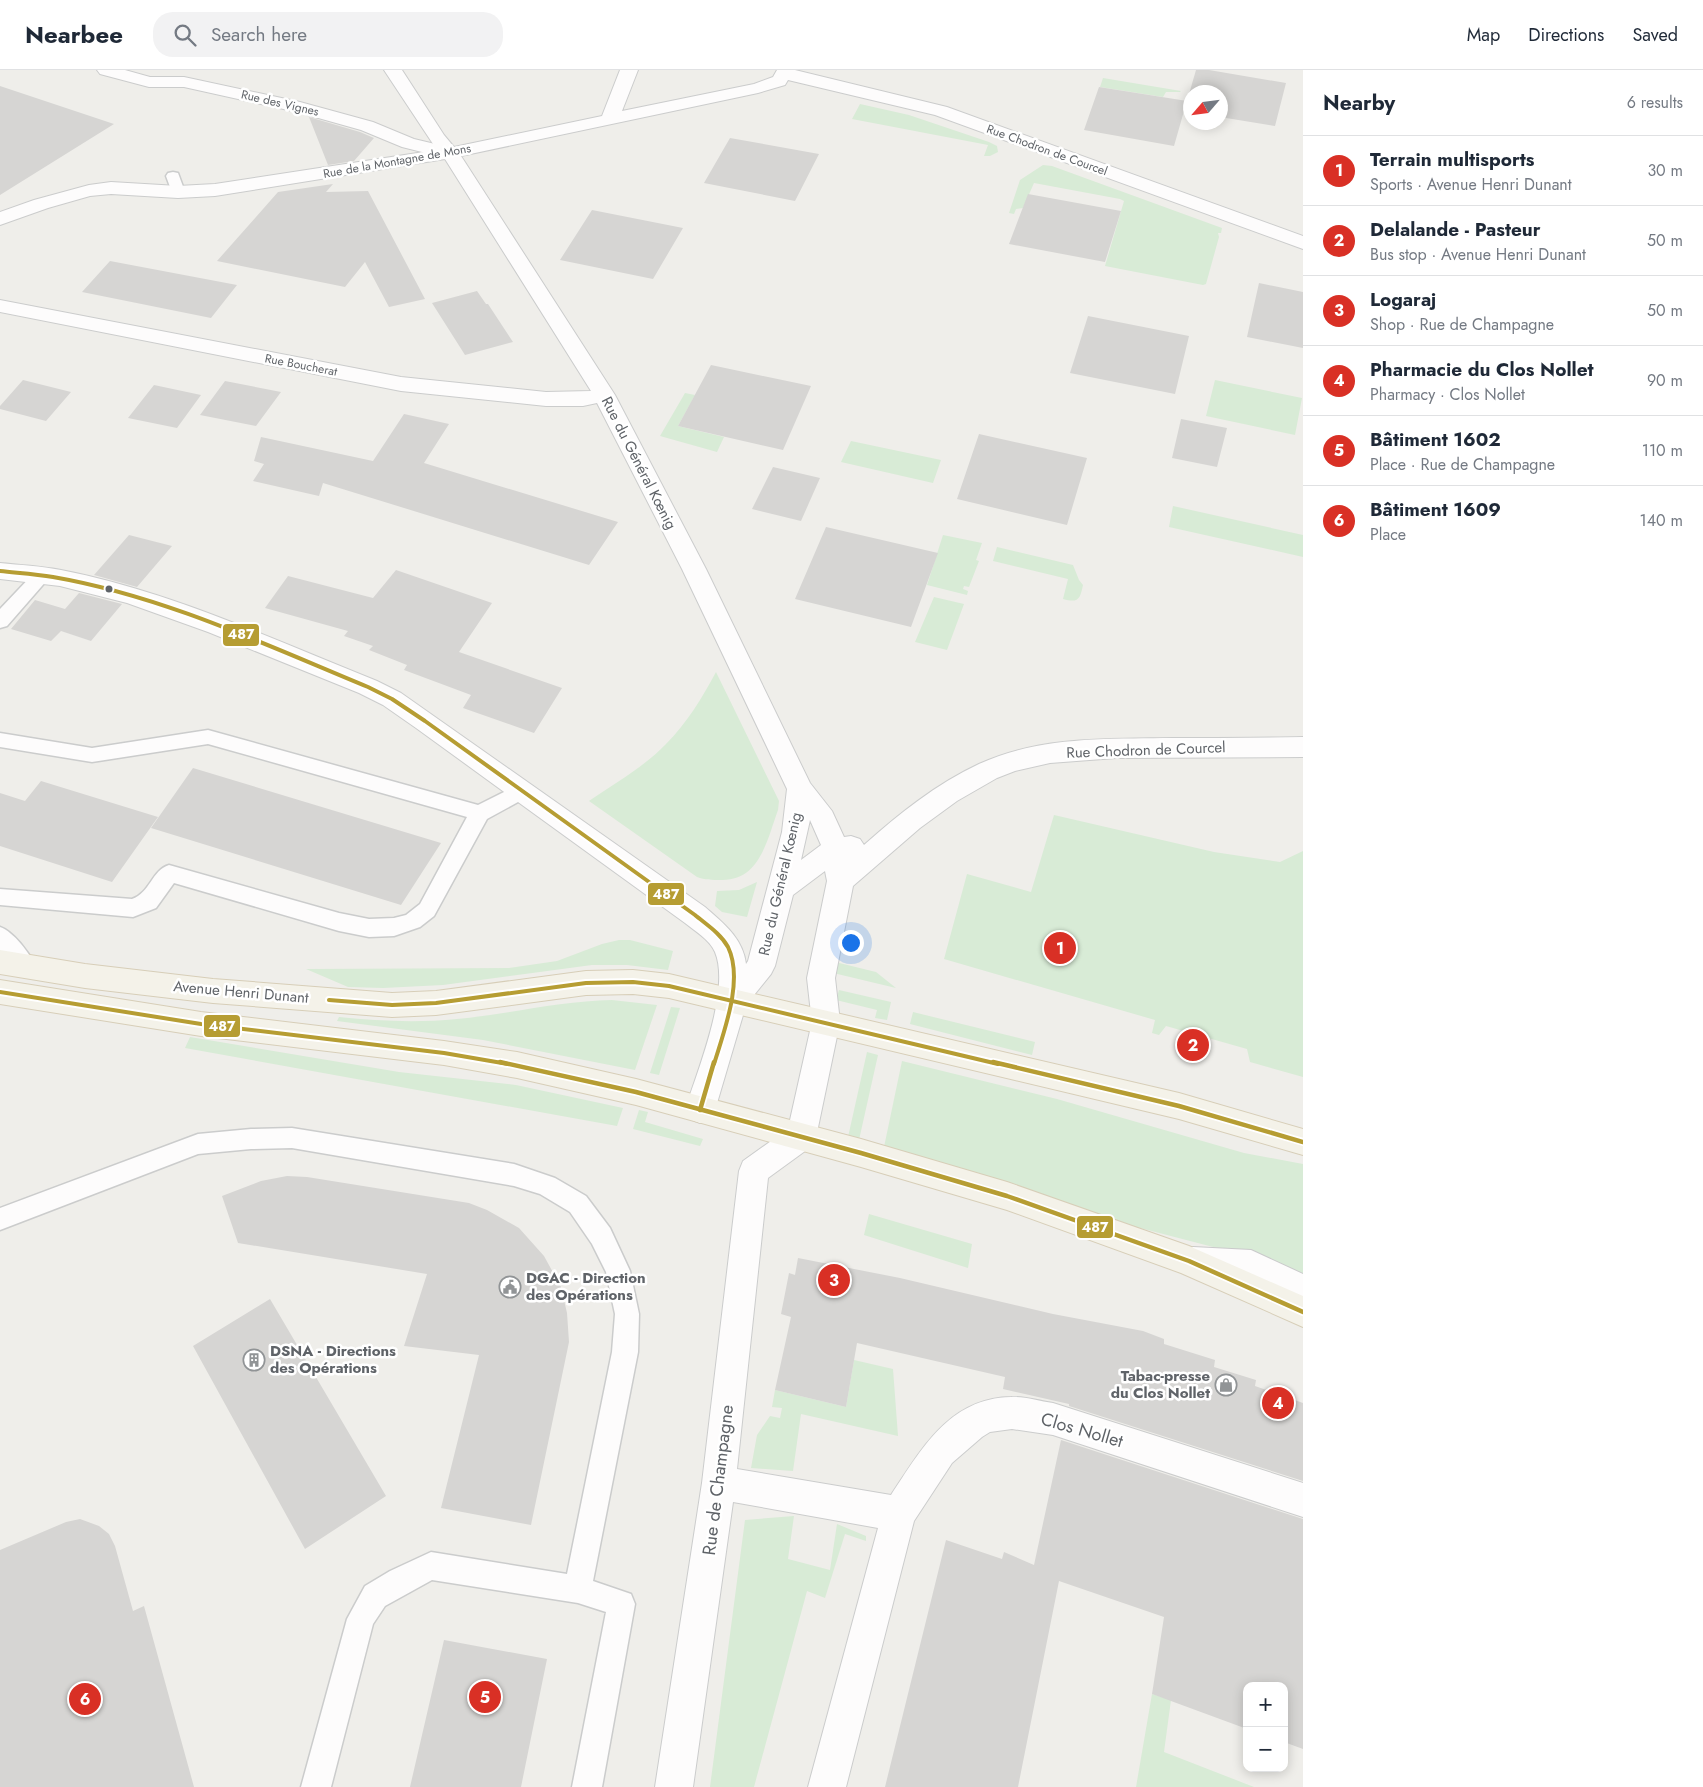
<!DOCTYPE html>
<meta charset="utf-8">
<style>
:root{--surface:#fff;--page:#f2f2f3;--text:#1f2937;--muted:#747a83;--line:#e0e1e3;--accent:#d93025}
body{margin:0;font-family:Jost,sans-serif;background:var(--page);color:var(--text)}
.controls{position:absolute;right:15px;bottom:15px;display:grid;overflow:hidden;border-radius:10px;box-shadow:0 2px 12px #0003}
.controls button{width:45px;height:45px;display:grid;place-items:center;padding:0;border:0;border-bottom:1px solid var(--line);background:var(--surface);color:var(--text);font:25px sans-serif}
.compass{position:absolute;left:1183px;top:15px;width:45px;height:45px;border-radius:50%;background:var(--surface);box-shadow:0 2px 12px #0003;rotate:242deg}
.you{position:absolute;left:850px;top:872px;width:18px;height:18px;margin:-12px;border:4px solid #fff;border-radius:50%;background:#1a73e8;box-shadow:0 0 0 8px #1a73e833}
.badge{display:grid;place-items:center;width:32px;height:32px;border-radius:50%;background:var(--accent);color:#fff;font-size:16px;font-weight:700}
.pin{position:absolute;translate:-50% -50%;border:2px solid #fff;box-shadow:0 1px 5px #0006}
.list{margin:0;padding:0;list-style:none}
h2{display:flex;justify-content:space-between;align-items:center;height:65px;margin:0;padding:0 20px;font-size:21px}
h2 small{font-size:16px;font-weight:400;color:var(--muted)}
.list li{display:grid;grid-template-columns:32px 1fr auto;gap:15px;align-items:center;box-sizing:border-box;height:70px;padding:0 20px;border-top:1px solid var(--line)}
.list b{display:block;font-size:19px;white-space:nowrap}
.list p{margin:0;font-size:16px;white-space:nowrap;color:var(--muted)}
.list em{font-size:16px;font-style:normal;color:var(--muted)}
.icon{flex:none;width:28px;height:28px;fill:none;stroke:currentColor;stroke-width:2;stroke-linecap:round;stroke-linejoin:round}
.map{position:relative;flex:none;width:1303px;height:1717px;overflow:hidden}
header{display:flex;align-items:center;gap:30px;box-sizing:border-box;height:70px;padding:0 25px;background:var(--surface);border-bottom:1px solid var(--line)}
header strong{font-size:24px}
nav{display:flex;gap:28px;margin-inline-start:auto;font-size:18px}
.search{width:350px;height:45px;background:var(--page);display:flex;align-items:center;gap:12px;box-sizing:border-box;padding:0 18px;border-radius:20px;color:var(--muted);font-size:19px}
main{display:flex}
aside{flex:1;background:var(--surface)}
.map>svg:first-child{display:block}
</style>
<header>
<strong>Nearbee</strong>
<div class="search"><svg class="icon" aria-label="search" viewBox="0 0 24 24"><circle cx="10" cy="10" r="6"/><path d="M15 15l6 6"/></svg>Search here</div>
<nav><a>Map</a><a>Directions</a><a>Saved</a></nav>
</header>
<main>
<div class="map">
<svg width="1303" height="1717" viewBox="0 0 1303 1717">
<rect width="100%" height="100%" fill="#efeeea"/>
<!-- green -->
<path fill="#d8ebd6" d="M 1103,8 L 1181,21 L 1180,22 L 1166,22 L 1163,27 L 1100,17 Z
M 860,34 L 909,45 L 989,72 L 997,76 L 998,82 L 990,86 L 984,86 L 988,75 L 852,49 Z
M 1043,95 L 1052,96 L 1222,158 L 1221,163 L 1218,163 L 1219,167 L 1206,214 L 1203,215 L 1105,196 L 1124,131 L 1120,129 L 1034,113 L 1023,138 L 1016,139 L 1014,144 L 1009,143 L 1020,110 Z
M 1215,310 L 1302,328 L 1295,365 L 1206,346 Z
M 685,323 L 695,325 L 678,356 L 724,367 L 717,382 L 660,366 Z
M 851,371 L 941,390 L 933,413 L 841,392 Z
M 1173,436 L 1303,465 L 1303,487 L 1169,457 Z
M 943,465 L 982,473 L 976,490 L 979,491 L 969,517 L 964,516 L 963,519 L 968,521 L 967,525 L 927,515 Z
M 997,477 L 1073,495 L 1079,510 L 1083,515 C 1080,530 1078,533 1063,529 L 1068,509 L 993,491 Z
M 934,527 L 964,534 L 947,580 L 915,572 Z
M 716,602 L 779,731 L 778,740 C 767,770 760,811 721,810 C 712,810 705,810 697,807 L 589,731 C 615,713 644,697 666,674 C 687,653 702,628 716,602 Z
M 1054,745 L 1214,782 L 1280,792 L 1303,781 L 1303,1007 L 1250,992 L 1247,979 L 1166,956 L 1159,965 L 1152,963 L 1155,950 L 944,889 L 967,804 L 1031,822 Z
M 757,812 L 747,847 L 722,842 L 715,836 L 717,821 L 739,820 Z
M 619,870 L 630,870 L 673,881 L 668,900 L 627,895 L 592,895 L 443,915 L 383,918 L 348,917 L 306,899 L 509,898 L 557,891 L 602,874 Z
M 831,891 L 876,902 L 896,918 L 829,902 Z
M 839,920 L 891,932 L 887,950 L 875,948 L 877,940 L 836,930 Z
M 612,930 L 657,935 L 635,1000 L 483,970 L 337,951 L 339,947 C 378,951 417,953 457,949 C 509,944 560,931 612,930 Z
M 671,937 L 680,938 L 659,1005 L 650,1003 Z
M 913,942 L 1035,972 L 1032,985 L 910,954 Z
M 190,967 L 399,1002 L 516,1015 L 623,1038 L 617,1056 L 185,978 Z
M 867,982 L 878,985 L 859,1070 L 848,1067 Z
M 902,991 L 1057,1029 L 1244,1083 L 1303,1094 L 1303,1208 L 1240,1184 L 1094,1146 L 884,1077 Z
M 639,1040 L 648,1042 L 645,1052 L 703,1069 L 700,1076 L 633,1059 Z
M 869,1144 L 972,1174 L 968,1198 L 864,1165 Z
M 854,1290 L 893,1299 L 898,1366 L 801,1344 L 793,1401 L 751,1398 L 757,1365 L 770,1346 L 780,1348 L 782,1338 L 772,1337 L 775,1320 L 846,1337 Z
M 794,1446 L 788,1489 L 830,1500 L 837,1454 L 866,1466 L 866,1471 L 845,1464 L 825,1528 L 807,1521 L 754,1717 L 710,1717 L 745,1450 Z
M 1152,1624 L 1171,1630 L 1164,1682 L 1254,1717 L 1136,1717 Z"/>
<!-- building -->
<path fill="#d6d5d3" d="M 1196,0 L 1209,0 L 1286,13 L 1275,56 L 1220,47 L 1220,22 L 1190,22 L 1190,42 L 1184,41 L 1174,76 L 1084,60 L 1099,17 L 1187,31 Z
M 0,16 L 114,54 L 0,125 Z
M 309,47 L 360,62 L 374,68 L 354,91 L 328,95 Z
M 730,68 L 819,84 L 795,131 L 704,113 Z
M 333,114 L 326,122 L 368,121 L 425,229 L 389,237 L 365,192 L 345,217 L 217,191 L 278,122 Z
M 1028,124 L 1121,141 L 1105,192 L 1009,174 Z
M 592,140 L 683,158 L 653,209 L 560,190 Z
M 110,191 L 237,215 L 211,248 L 82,222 Z
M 1259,213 L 1303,222 L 1303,278 L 1247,267 Z
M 477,221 L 486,234 L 488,234 L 513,272 L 465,285 L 432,233 Z
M 1088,246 L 1189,266 L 1175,324 L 1070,303 Z
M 711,295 L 811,316 L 783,380 L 678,356 Z
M 23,310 L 71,322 L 46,351 L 0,339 L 0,336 Z
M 225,311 L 281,322 L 256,356 L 200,345 Z
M 154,315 L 201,325 L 177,358 L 128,348 Z
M 404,344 L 449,354 L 424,393 L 618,452 L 589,495 L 323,413 L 319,426 L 253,411 L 264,394 L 254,391 L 261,367 L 373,391 Z
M 1181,349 L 1227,358 L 1217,397 L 1172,388 Z
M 979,364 L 1087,388 L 1067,455 L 957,429 Z
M 773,397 L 820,408 L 801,451 L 752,439 Z
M 826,457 L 938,483 L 911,557 L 795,529 Z
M 129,465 L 172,476 L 137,517 L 94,505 Z
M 396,500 L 492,533 L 459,582 L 562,618 L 534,663 L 463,638 L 471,625 L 404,600 L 407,595 L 369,580 L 373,576 L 344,566 L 348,561 L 265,538 L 288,506 L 373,528 Z
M 79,523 L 122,534 L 91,571 L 61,561 L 51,571 L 11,559 L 35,530 L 65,539 Z
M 193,698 L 441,773 L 401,835 L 151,758 Z
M 41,711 L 158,747 L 112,812 L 0,776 L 0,723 L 25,731 Z
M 287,1106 L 307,1107 L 469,1133 L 487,1140 L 519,1158 L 544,1186 L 561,1217 L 567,1243 L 569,1272 L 531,1455 L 441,1438 L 479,1285 L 404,1276 L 427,1204 L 238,1173 L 222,1126 L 261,1111 Z
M 798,1188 L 900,1208 L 1053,1244 L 1143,1261 L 1164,1269 L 1164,1274 L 1215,1290 L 1214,1297 L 1256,1310 L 1255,1316 L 1303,1333 L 1303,1411 L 1069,1336 L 1069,1334 L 1003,1319 L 1005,1307 L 857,1273 L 846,1337 L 775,1320 L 791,1247 L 781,1244 L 789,1203 L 795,1205 Z
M 270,1229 L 386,1426 L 305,1479 L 193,1276 Z
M 1061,1370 L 1303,1449 L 1303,1679 L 1284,1672 L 1284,1616 L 1247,1616 L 1247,1659 L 1152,1624 L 1164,1547 L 1059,1511 L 1018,1717 L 885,1717 L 946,1470 L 1002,1489 L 1004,1482 L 1034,1495 Z
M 80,1449 L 99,1456 L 109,1464 L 115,1476 L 133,1541 L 144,1536 L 194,1717 L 0,1717 L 0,1480 L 66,1452 Z
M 444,1570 L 547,1589 L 521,1717 L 410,1717 Z"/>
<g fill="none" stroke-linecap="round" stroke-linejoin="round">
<!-- service casing -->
<g stroke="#cbcccc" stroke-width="3">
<path id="service" d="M 173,102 L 178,103 L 185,122 L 183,125 L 173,125 L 166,106 L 168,103 Z
M 42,499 L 48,501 L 51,505 L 48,509 L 7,556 L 0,558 L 0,539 L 36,501 Z
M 208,660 L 478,735 L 522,713 L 529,716 L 532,721 L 529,726 L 487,749 L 434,846 L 420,857 L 394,866 L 369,867 L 339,861 L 174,813 L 156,838 L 133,847 L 0,835 L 0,819 L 132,829 C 150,823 152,800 169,795 L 339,843 L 369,849 L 394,848 L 406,845 L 420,834 L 467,747 L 208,674 L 92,692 L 0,677 L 0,663 L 92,678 Z
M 0,857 C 14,862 29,883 36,896 L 33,902 L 25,905 L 17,902 L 0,881 Z
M 292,1058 L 514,1094 L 555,1108 L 586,1126 L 610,1158 L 630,1201 L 639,1244 L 638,1282 L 593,1511 L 631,1524 L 635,1534 L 602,1717 L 572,1717 L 606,1542 L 578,1533 L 432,1510 L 385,1536 L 373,1554 L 331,1717 L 301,1717 L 347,1549 L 365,1516 L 390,1501 L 431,1482 L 567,1504 L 612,1282 L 615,1244 L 606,1202 L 592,1174 L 570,1142 L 540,1124 L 514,1116 L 292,1078 L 251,1079 L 198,1084 L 0,1160 L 0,1138 L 198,1064 L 251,1059 Z"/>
</g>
<!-- pedestrian casing -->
<g stroke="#cbcccc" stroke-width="2">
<path id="pedestrian" d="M 97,0 L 125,0 L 150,7 L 184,7 L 300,32 L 373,52 L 414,69 L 456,79 L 459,83 L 456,87 L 450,89 L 402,77 L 361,60 L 297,42 L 184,17 L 149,17 L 100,4 Z"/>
</g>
<!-- minor casing -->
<g stroke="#cbcccc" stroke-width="2">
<path id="minor" d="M 384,0 L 402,0 L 444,65 L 454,77 L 602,46 L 620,0 L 638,0 L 622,41 L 754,14 L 773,7 L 777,0 L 795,0 L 947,37 L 1303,166 L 1303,179 L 935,45 L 788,10 L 785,15 L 758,23 L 461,86 L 615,325 L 706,499 L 810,713 L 832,741 L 844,767 L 851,766 L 860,769 L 864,775 C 899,744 936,714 979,694 C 1040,666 1108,669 1173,668 C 1217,668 1260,668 1303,667 L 1303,687 L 1116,688 L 1050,693 L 1015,701 L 997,708 L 957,731 L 920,758 L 853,816 L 835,908 L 840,952 L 816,1067 L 812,1076 L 768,1108 L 737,1399 L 891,1425 C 921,1380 949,1328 1011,1327 C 1024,1326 1039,1331 1053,1333 L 1303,1413 L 1303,1447 L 1053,1365 L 1012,1359 L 990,1362 L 982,1367 L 952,1393 L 914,1451 L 846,1717 L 808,1717 L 878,1458 L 733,1432 L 693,1717 L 655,1717 L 702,1413 L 739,1101 L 743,1091 L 788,1059 L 812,952 L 807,908 L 827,811 L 825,801 L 793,825 L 775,896 L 771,904 L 746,935 L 715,1040 L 710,1049 L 700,1053 L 690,1049 L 685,1040 C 697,1002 731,920 715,882 C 710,870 695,861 685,853 L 416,658 L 383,635 L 359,623 L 208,562 L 127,533 L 60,516 L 0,509 L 0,493 C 20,495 41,496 61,500 C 170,521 274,570 377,611 L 401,623 L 705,837 C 723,853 743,868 746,894 L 748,891 L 782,762 L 787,719 L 682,499 L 597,333 L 583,336 L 546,336 L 401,321 L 0,242 L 0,230 L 401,307 L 546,322 L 591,321 L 445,89 L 215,126 L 178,128 L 111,124 L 90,126 L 48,138 L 0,155 L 0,142 L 34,130 L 89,115 L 111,112 L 178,116 L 215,114 L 437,80 ZM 810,750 L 821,775 L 801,790 Z"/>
</g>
<!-- secondary casing -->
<g stroke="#cacacb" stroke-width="2">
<path id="secondary" d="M 1193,1177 L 1251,1180 L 1303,1204 L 1303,1235 L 1249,1210 L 1193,1207 L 1182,1202 L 1177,1192 L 1182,1182 Z"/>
</g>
<!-- primary casing -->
<g stroke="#d7ceb8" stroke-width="2">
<path id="primary" d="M 0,880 L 85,894 L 213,909 L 392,923 L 436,921 L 586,901 L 633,900 L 669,904 L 1179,1023 L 1303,1059 L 1303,1085 L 1179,1049 L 669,928 L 633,924 L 586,925 L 436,945 L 392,947 L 213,933 L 85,918 L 0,904 Z
M 0,910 L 201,942 L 444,971 L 517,982 L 636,1009 L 861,1069 L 1007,1112 L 1189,1176 L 1303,1226 L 1303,1257 L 1181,1203 L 1007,1140 L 861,1097 L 636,1035 L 517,1008 L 444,995 L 201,966 L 0,934 Z"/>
</g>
<!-- service -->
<use href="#service" fill="#fdfcfc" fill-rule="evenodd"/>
<!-- pedestrian -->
<use href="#pedestrian" fill="#fdfcfc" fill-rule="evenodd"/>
<!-- minor -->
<use href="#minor" fill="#fdfcfc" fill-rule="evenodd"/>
<!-- secondary -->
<use href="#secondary" fill="#fdfcfc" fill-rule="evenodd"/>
<!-- primary -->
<use href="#primary" fill="#f4f2e9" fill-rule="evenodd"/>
<!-- bus-1-far1 casing -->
<g stroke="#fff" stroke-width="8">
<path id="bus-1-far1" d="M 0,501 C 18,503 35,504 53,507 C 163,526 266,575 368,617 L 392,629 L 425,651 L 695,845 C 707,855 721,864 728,877 C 744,910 724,961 714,994
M 0,922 L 201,954 L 444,983 L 508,994
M 329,930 L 392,935 L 436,933 L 586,913 L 633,912 L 669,916 L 998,994"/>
</g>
<!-- bus-1 casing -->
<g stroke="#fff" stroke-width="8">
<path id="bus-1" d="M 500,992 L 636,1022 L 861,1083 L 1007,1126 L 1189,1191 L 1303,1242
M 993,992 L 1179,1036 L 1303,1072
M 700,1040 L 714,992"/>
</g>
<!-- bus-1-far1 -->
<use href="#bus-1-far1" stroke="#b69d33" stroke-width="4"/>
<!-- bus-1 -->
<use href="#bus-1" stroke="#b69d33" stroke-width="4.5"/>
</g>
<!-- icons -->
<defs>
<g id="civic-ring" transform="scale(1.125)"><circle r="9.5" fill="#fff" stroke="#919496" stroke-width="1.5"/><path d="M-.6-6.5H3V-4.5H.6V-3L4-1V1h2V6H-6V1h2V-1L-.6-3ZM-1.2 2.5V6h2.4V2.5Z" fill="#919496"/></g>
<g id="building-ring" transform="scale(1.125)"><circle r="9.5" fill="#fff" stroke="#919496" stroke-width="1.5"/><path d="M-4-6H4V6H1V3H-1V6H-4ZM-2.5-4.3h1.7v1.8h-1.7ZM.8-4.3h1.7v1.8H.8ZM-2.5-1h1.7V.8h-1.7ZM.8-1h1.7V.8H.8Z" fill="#919496"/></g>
<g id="shop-ring" transform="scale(1.125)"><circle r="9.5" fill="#fff" stroke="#919496" stroke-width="1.5"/><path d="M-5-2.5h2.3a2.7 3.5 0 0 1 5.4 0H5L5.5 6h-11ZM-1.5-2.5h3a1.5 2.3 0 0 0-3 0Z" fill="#919496"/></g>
</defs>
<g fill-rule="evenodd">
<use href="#civic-ring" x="510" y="1217"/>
<use href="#building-ring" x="254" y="1290"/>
<use href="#shop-ring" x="1226" y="1315"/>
</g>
<!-- markers -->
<circle fill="#5f6368" stroke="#fff" stroke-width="2" cx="109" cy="519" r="4.5"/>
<g text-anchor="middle" stroke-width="5" stroke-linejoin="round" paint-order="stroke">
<!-- far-street labels -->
<g font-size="12" fill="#5f6368" stroke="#fff">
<text transform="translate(280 33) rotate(13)" y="4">Rue des Vignes</text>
<text transform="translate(1047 80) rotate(20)" y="4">Rue Chodron de Courcel</text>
<text transform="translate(397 91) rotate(-10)" y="4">Rue de la Montagne de Mons</text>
<text transform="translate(301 295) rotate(11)" y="4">Rue Boucherat</text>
</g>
<!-- street labels -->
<g font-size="15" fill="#5f6368" stroke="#fff">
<text transform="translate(639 393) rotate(63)" y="5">Rue du Général Kœnig</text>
<text transform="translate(1146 680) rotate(-2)" y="5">Rue Chodron de Courcel</text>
<text transform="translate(780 814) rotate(-77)" y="5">Rue du Général Kœnig</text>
<text transform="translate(241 922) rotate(5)" y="5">Avenue Henri Dunant</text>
</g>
<!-- poi labels -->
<g font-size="15" font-weight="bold" fill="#5f6368" stroke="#fff" text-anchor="start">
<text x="526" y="1213">DGAC - Direction<tspan x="526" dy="17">des Opérations</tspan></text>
<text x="270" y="1286">DSNA - Directions<tspan x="270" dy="17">des Opérations</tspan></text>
<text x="1210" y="1311" text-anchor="end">Tabac-presse<tspan x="1210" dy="17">du Clos Nollet</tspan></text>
</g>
<!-- near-street labels -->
<g font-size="18" fill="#5f6368" stroke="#fff">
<text transform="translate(1082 1360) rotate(16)" y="6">Clos Nollet</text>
<text transform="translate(718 1410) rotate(-83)" y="6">Rue de Champagne</text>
</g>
</g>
<g stroke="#fff" stroke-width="2">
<rect x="222" y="553" width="38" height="24" rx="5" fill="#b69d33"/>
<rect x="647" y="812" width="38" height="24" rx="5" fill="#b69d33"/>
<rect x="203" y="944" width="38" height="24" rx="5" fill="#b69d33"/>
<rect x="1076" y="1145" width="38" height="24" rx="5" fill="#b69d33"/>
</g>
<g font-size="14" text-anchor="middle" font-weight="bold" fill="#fff">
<text x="241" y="569">487</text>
<text x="666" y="829">487</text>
<text x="222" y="961">487</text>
<text x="1095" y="1162">487</text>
</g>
</svg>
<div class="controls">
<button>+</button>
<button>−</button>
</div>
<svg class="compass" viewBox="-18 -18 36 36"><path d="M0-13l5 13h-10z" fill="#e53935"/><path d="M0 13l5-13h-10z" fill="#747a83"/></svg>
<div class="you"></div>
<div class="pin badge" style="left:1060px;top:878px">1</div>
<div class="pin badge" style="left:1193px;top:975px">2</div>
<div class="pin badge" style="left:834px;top:1210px">3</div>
<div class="pin badge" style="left:1278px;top:1333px">4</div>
<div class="pin badge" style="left:485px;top:1627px">5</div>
<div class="pin badge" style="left:85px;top:1629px">6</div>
</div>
<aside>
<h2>Nearby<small>6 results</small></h2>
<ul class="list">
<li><span class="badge">1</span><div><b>Terrain multisports</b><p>Sports · Avenue Henri Dunant</p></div><em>30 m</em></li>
<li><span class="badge">2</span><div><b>Delalande - Pasteur</b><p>Bus stop · Avenue Henri Dunant</p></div><em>50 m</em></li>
<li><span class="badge">3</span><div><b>Logaraj</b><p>Shop · Rue de Champagne</p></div><em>50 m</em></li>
<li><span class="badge">4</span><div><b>Pharmacie du Clos Nollet</b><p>Pharmacy · Clos Nollet</p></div><em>90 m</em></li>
<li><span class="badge">5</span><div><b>Bâtiment 1602</b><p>Place · Rue de Champagne</p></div><em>110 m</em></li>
<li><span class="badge">6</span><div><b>Bâtiment 1609</b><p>Place</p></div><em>140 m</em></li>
</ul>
</aside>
</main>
